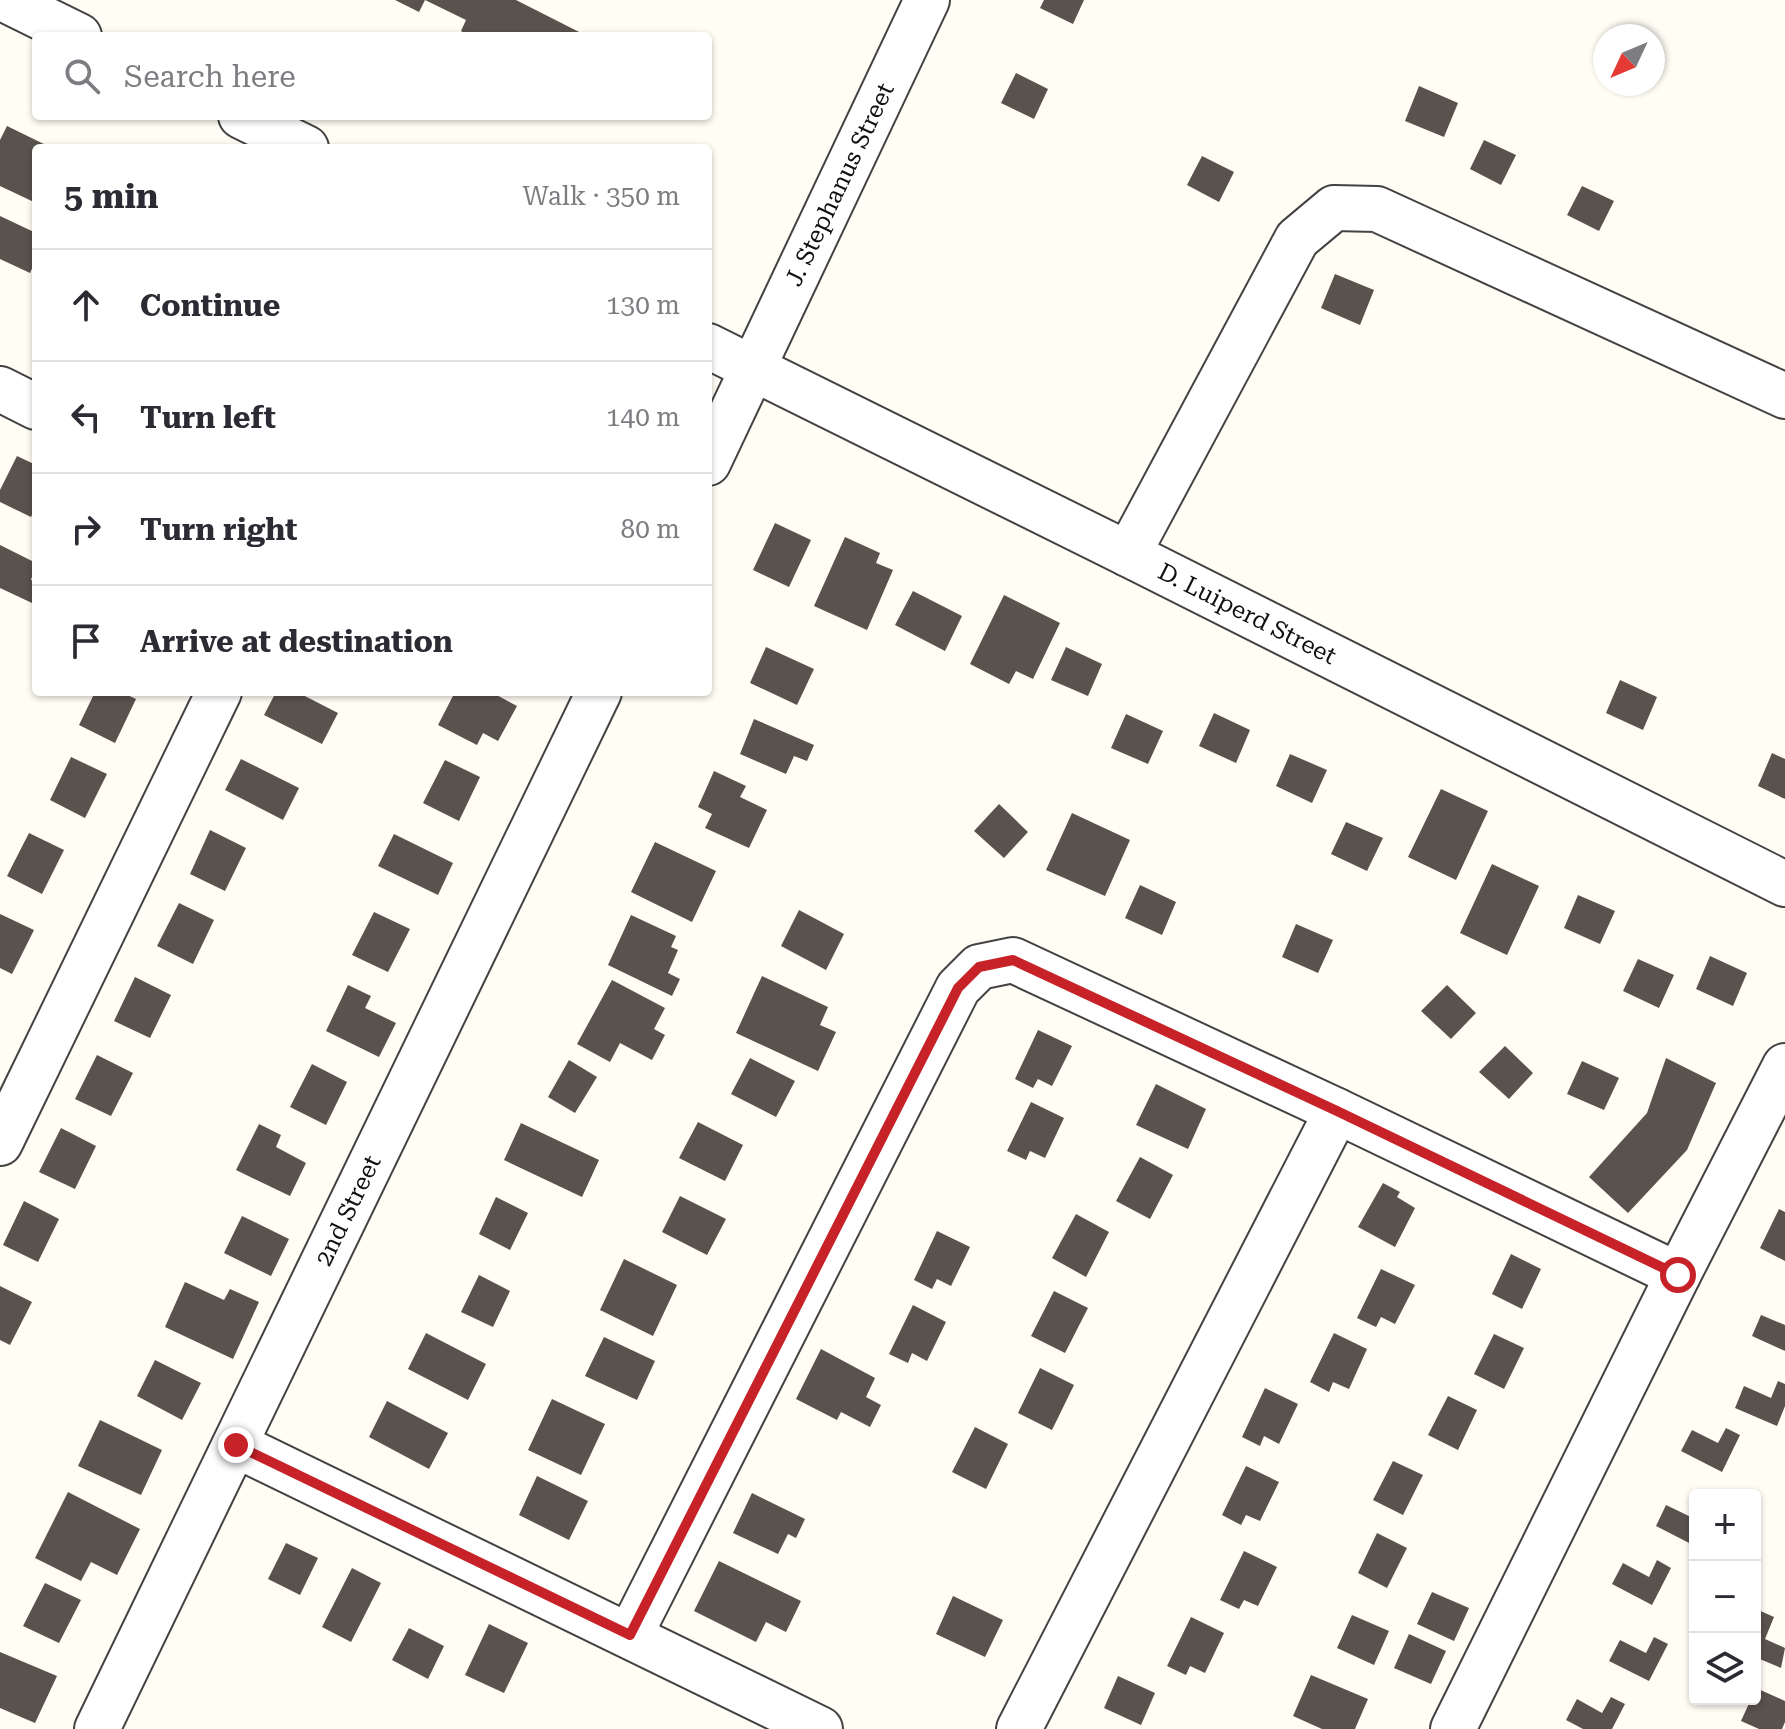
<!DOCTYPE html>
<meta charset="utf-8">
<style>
:root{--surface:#fff;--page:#f7f7f7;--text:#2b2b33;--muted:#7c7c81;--line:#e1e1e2}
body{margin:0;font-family:"Roboto Serif",serif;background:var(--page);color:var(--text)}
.controls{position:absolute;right:24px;bottom:24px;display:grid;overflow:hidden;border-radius:8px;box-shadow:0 2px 6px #0004}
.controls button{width:72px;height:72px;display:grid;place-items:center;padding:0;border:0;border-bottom:2px solid var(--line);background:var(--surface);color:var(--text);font:40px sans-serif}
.compass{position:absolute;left:1593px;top:24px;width:72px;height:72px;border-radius:50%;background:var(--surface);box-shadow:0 2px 6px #0004;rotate:226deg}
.stop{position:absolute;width:24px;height:24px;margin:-18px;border:6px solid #c62228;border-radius:50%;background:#fff}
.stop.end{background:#c62228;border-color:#fff;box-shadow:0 2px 8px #0008}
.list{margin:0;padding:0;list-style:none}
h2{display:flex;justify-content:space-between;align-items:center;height:104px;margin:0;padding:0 32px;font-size:34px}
h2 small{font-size:26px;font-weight:400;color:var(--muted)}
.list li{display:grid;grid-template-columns:52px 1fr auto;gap:24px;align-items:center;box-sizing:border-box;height:112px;padding:0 32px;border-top:2px solid var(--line)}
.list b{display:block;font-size:30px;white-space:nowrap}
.list em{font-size:26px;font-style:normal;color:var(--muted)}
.icon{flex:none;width:44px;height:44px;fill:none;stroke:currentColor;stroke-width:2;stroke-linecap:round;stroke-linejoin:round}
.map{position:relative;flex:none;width:1785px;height:1729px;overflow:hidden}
.search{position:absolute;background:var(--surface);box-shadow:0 2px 6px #0004;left:32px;top:32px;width:680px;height:88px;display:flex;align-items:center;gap:20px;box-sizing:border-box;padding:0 28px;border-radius:8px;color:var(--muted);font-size:30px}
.panel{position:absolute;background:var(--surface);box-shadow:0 2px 6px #0004;left:32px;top:144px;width:680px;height:552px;border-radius:8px}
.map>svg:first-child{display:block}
</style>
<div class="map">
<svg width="1785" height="1729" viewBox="0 0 1785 1729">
<rect width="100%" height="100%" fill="#fffdf4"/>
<!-- building -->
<path fill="#5a524c" d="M 395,0 L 516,0 L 587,36 L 470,36 L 461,31 L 466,20 L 425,0 L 419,12 Z
M 1044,0 L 1084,0 L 1073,24 L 1040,8 Z
M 1016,73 L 1048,89 L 1034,119 L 1001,103 Z
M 1419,86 L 1458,103 L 1444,137 L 1405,121 Z
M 7,126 L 52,148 L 36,148 L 36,203 L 0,186 L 0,140 Z
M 1484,140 L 1516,155 L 1501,185 L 1470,169 Z
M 1202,156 L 1234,172 L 1219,202 L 1187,185 Z
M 1582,186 L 1614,201 L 1599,231 L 1567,215 Z
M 0,216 L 36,233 L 36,260 L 30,273 L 0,259 Z
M 1335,274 L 1374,290 L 1360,325 L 1321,308 Z
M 17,456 L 36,465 L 36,507 L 31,517 L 0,502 L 0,490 Z
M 775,523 L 811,540 L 789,587 L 753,570 Z
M 845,537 L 880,553 L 876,563 L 893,570 L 867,630 L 814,606 Z
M 0,545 L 36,563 L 31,580 L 36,582 L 36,595 L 32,603 L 0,588 Z
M 913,591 L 962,616 L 945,651 L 895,625 Z
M 1004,595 L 1060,623 L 1033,679 L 1016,671 L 1009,684 L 970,664 Z
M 766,647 L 814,669 L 797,705 L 750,683 Z
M 1066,647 L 1102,664 L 1088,696 L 1051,680 Z
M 1620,680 L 1657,697 L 1643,730 L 1606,713 Z
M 95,692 L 121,692 L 136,699 L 115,743 L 79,725 Z
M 276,692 L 297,692 L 338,713 L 322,744 L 264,715 Z
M 455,692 L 491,692 L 517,706 L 498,741 L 483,733 L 477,745 L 438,725 Z
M 1214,713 L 1250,730 L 1236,763 L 1199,746 Z
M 1126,714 L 1163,731 L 1148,764 L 1111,748 Z
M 754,719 L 814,745 L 807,761 L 794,756 L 786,774 L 740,754 Z
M 1772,753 L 1785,759 L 1785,799 L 1758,786 Z
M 1290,754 L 1327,770 L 1312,803 L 1276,786 Z
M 71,757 L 107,774 L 85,818 L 50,800 Z
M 241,759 L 299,788 L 283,820 L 225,790 Z
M 445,760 L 480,777 L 459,821 L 423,803 Z
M 714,771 L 746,786 L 740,797 L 767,810 L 749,848 L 705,828 L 712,814 L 698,807 Z
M 1441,789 L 1488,811 L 1456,880 L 1408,857 Z
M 999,804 L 1028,832 L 1004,858 L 974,831 Z
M 1072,813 L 1130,840 L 1105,896 L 1046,870 Z
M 1346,822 L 1383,838 L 1367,871 L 1331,854 Z
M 210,830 L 246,848 L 225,891 L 190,874 Z
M 29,833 L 64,850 L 42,894 L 7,876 Z
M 394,834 L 453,863 L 438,895 L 378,866 Z
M 655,842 L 716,871 L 692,922 L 631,892 Z
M 1492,864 L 1539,886 L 1507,955 L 1460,933 Z
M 1140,885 L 1176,902 L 1162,935 L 1125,918 Z
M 1578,895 L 1615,911 L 1600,944 L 1564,928 Z
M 179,903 L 214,920 L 193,964 L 157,946 Z
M 799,910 L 844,934 L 826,970 L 781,946 Z
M 374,912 L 410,929 L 388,972 L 352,955 Z
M 0,914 L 34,930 L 12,974 L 0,968 Z
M 631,915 L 676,936 L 671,947 L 678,950 L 668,973 L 680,979 L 672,996 L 608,965 Z
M 1296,924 L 1333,940 L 1318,973 L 1282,957 Z
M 1710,956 L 1747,973 L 1733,1006 L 1696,989 Z
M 1638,959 L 1674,975 L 1659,1008 L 1623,991 Z
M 762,976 L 828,1007 L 820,1025 L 836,1032 L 818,1071 L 736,1033 Z
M 135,977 L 171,995 L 150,1038 L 114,1021 Z
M 612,980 L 665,1008 L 654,1029 L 665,1035 L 652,1060 L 620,1043 L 610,1062 L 577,1044 Z
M 348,985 L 371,996 L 365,1008 L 396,1023 L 379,1057 L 326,1031 Z
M 1447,985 L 1476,1013 L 1451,1039 L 1421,1011 Z
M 1038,1030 L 1072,1046 L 1052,1086 L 1038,1079 L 1033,1088 L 1015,1079 Z
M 1505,1046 L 1533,1073 L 1509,1099 L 1479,1072 Z
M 97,1055 L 133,1073 L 111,1116 L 75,1099 Z
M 750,1058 L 795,1081 L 776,1117 L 731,1094 Z
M 1666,1058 L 1716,1083 L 1687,1150 L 1628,1213 L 1589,1177 L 1647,1113 Z
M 569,1060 L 597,1077 L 575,1113 L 548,1097 Z
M 1582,1061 L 1619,1078 L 1604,1110 L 1567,1094 Z
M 312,1064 L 347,1082 L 326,1125 L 290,1107 Z
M 1156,1084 L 1206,1109 L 1188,1149 L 1136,1125 Z
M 1031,1102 L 1064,1118 L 1045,1158 L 1030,1151 L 1026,1160 L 1007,1151 Z
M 698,1122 L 743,1145 L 725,1181 L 679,1158 Z
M 521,1123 L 599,1160 L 582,1197 L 504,1160 Z
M 259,1124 L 281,1135 L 276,1147 L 306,1163 L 290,1196 L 236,1170 Z
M 61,1128 L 96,1146 L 75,1189 L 39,1172 Z
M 1140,1157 L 1173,1175 L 1150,1219 L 1116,1201 Z
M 1383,1183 L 1400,1192 L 1397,1197 L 1415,1208 L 1395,1247 L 1358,1227 Z
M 680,1196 L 726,1219 L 707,1255 L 662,1232 Z
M 496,1197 L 528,1213 L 510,1250 L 479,1234 Z
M 24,1201 L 59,1219 L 38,1262 L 3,1245 Z
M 1779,1209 L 1785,1212 L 1785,1261 L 1760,1248 Z
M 1076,1214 L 1109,1232 L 1086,1277 L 1052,1258 Z
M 242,1216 L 289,1239 L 271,1276 L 224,1253 Z
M 937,1231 L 970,1247 L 951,1286 L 937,1279 L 932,1289 L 914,1280 Z
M 1511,1254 L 1541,1269 L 1522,1309 L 1492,1294 Z
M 624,1259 L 677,1285 L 653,1336 L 600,1310 Z
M 1381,1269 L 1415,1285 L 1395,1324 L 1381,1317 L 1376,1327 L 1357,1318 Z
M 479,1275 L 510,1291 L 493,1327 L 461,1312 Z
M 185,1282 L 224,1300 L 230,1289 L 259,1302 L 233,1359 L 165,1327 Z
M 0,1286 L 32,1302 L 10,1345 L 0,1340 Z
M 1054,1291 L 1088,1308 L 1065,1353 L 1031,1336 Z
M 913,1305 L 946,1322 L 927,1361 L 912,1353 L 908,1363 L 889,1354 Z
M 1761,1315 L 1785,1325 L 1785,1351 L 1752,1336 Z
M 426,1333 L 486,1364 L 468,1400 L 408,1369 Z
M 1334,1333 L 1367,1349 L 1349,1389 L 1333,1382 L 1329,1392 L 1310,1382 Z
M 1494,1334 L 1524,1348 L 1504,1389 L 1474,1374 Z
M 604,1337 L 655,1361 L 637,1400 L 585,1376 Z
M 821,1349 L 875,1378 L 866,1397 L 881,1405 L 870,1427 L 841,1412 L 837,1420 L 796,1399 Z
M 155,1360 L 201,1383 L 182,1420 L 137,1396 Z
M 1040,1368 L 1074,1385 L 1052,1430 L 1018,1413 Z
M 1778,1381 L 1785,1384 L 1785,1406 L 1777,1426 L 1735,1408 L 1744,1386 L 1771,1398 Z
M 1265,1388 L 1298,1404 L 1279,1444 L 1264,1436 L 1260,1446 L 1242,1437 Z
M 1448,1396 L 1477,1410 L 1458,1450 L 1428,1435 Z
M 552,1399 L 605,1424 L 581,1475 L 528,1450 Z
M 387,1401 L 448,1433 L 429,1469 L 369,1437 Z
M 100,1420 L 162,1450 L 141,1495 L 78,1466 Z
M 975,1427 L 1008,1444 L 986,1489 L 952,1472 Z
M 1726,1428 L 1740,1435 L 1722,1472 L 1681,1451 L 1692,1430 L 1718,1443 Z
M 1393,1461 L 1423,1475 L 1403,1515 L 1373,1500 Z
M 1246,1466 L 1279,1482 L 1260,1521 L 1246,1515 L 1241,1525 L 1222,1515 Z
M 537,1476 L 588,1501 L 569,1540 L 519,1515 Z
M 68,1492 L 140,1529 L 117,1575 L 91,1562 L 81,1581 L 35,1558 Z
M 752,1493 L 805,1519 L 796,1538 L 788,1534 L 778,1554 L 733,1533 Z
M 1666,1505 L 1693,1518 L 1695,1513 L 1695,1546 L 1656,1526 Z
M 1377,1533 L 1407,1548 L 1387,1588 L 1358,1573 Z
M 286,1543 L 318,1558 L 300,1595 L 268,1579 Z
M 1244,1551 L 1277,1567 L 1258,1606 L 1244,1600 L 1239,1609 L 1220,1600 Z
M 1657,1560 L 1671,1568 L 1652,1605 L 1612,1584 L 1623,1563 L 1649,1577 Z
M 719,1561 L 801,1601 L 786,1632 L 766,1622 L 756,1642 L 694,1611 Z
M 352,1568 L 381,1583 L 351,1642 L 322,1627 Z
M 45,1583 L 81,1600 L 59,1643 L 23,1626 Z
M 1432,1592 L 1469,1608 L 1454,1641 L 1417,1624 Z
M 953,1596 L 1003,1620 L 985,1657 L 936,1634 Z
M 1756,1609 L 1774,1617 L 1765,1639 L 1785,1648 L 1781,1668 L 1755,1657 Z
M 1352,1615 L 1389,1631 L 1374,1665 L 1337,1648 Z
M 1191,1617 L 1224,1633 L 1205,1673 L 1190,1666 L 1186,1675 L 1167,1666 Z
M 489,1624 L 528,1643 L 504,1693 L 465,1675 Z
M 409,1628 L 444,1646 L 428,1679 L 392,1660 Z
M 1409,1634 L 1446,1651 L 1431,1684 L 1394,1668 Z
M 1654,1637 L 1668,1644 L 1649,1681 L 1609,1661 L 1620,1640 L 1646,1653 Z
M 0,1652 L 57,1676 L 35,1723 L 0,1708 Z
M 1311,1675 L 1368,1699 L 1355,1729 L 1322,1729 L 1293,1716 Z
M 1118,1676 L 1155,1693 L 1141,1725 L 1104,1708 Z
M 1756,1688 L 1785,1701 L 1785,1722 L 1782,1729 L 1759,1729 L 1741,1721 L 1751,1699 L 1755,1699 Z
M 1611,1697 L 1625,1704 L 1612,1729 L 1583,1729 L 1566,1720 L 1577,1699 L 1602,1713 Z"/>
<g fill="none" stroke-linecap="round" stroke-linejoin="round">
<!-- street casing -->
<g stroke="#434343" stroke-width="48">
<g id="street">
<path d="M 6,0 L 79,36"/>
<path d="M 241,116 L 306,148"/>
<path id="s1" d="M 708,346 L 1128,554 L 1785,884"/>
<path d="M 0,389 L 36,407"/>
<path id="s2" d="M 708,463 L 927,0"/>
<path d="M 1128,554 L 1297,239 L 1334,208 L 1377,209 L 1785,396"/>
<path d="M 0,1143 L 219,692"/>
<path d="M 236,1445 L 820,1729"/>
<path d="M 630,1635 L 958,988 L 979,967 L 1013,960 L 1337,1111 L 1678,1275"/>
<path id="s3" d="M 97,1729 L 599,692"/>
<path d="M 1019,1729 L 1337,1111"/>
<path d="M 1453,1729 L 1678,1275 L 1785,1066"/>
</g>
</g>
<!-- street -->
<use href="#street" stroke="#fff" stroke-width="44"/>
</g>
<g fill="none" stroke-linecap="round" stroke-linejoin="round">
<!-- route -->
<path stroke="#c62228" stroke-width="10" d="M 236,1445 L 630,1635 L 958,988 L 979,967 L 1013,960 L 1337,1111 L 1678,1275"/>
</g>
<g text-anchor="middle" stroke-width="8" stroke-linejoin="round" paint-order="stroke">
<!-- street labels -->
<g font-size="24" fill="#101010" stroke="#fff">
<text dy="8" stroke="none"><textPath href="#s2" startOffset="308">J. Stephanus Street</textPath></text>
<text dy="8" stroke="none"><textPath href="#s1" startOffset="602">D. Luiperd Street</textPath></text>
<text dy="8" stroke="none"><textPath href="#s3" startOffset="576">2nd Street</textPath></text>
</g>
</g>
</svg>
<div class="controls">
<button>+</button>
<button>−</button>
<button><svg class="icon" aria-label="layers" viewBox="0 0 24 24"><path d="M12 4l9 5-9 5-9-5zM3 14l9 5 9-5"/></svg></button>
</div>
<svg class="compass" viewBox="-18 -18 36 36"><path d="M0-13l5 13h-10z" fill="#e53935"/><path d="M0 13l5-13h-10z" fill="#7c7c81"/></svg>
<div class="stop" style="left:1678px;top:1275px"></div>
<div class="stop end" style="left:236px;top:1445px"></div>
<div class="search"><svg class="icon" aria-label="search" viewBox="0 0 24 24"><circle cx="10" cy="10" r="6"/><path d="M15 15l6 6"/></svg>Search here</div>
<section class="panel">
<h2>5 min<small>Walk · 350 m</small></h2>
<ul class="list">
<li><svg class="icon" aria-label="ahead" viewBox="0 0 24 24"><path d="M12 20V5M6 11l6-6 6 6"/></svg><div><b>Continue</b></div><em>130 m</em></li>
<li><svg class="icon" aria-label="left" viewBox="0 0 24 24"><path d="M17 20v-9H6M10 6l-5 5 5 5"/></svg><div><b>Turn left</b></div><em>140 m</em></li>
<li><svg class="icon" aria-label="right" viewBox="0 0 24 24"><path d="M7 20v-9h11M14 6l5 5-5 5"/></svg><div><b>Turn right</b></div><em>80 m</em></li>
<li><svg class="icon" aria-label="arrive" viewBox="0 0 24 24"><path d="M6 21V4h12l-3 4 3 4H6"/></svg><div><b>Arrive at destination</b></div></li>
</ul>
</section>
</div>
